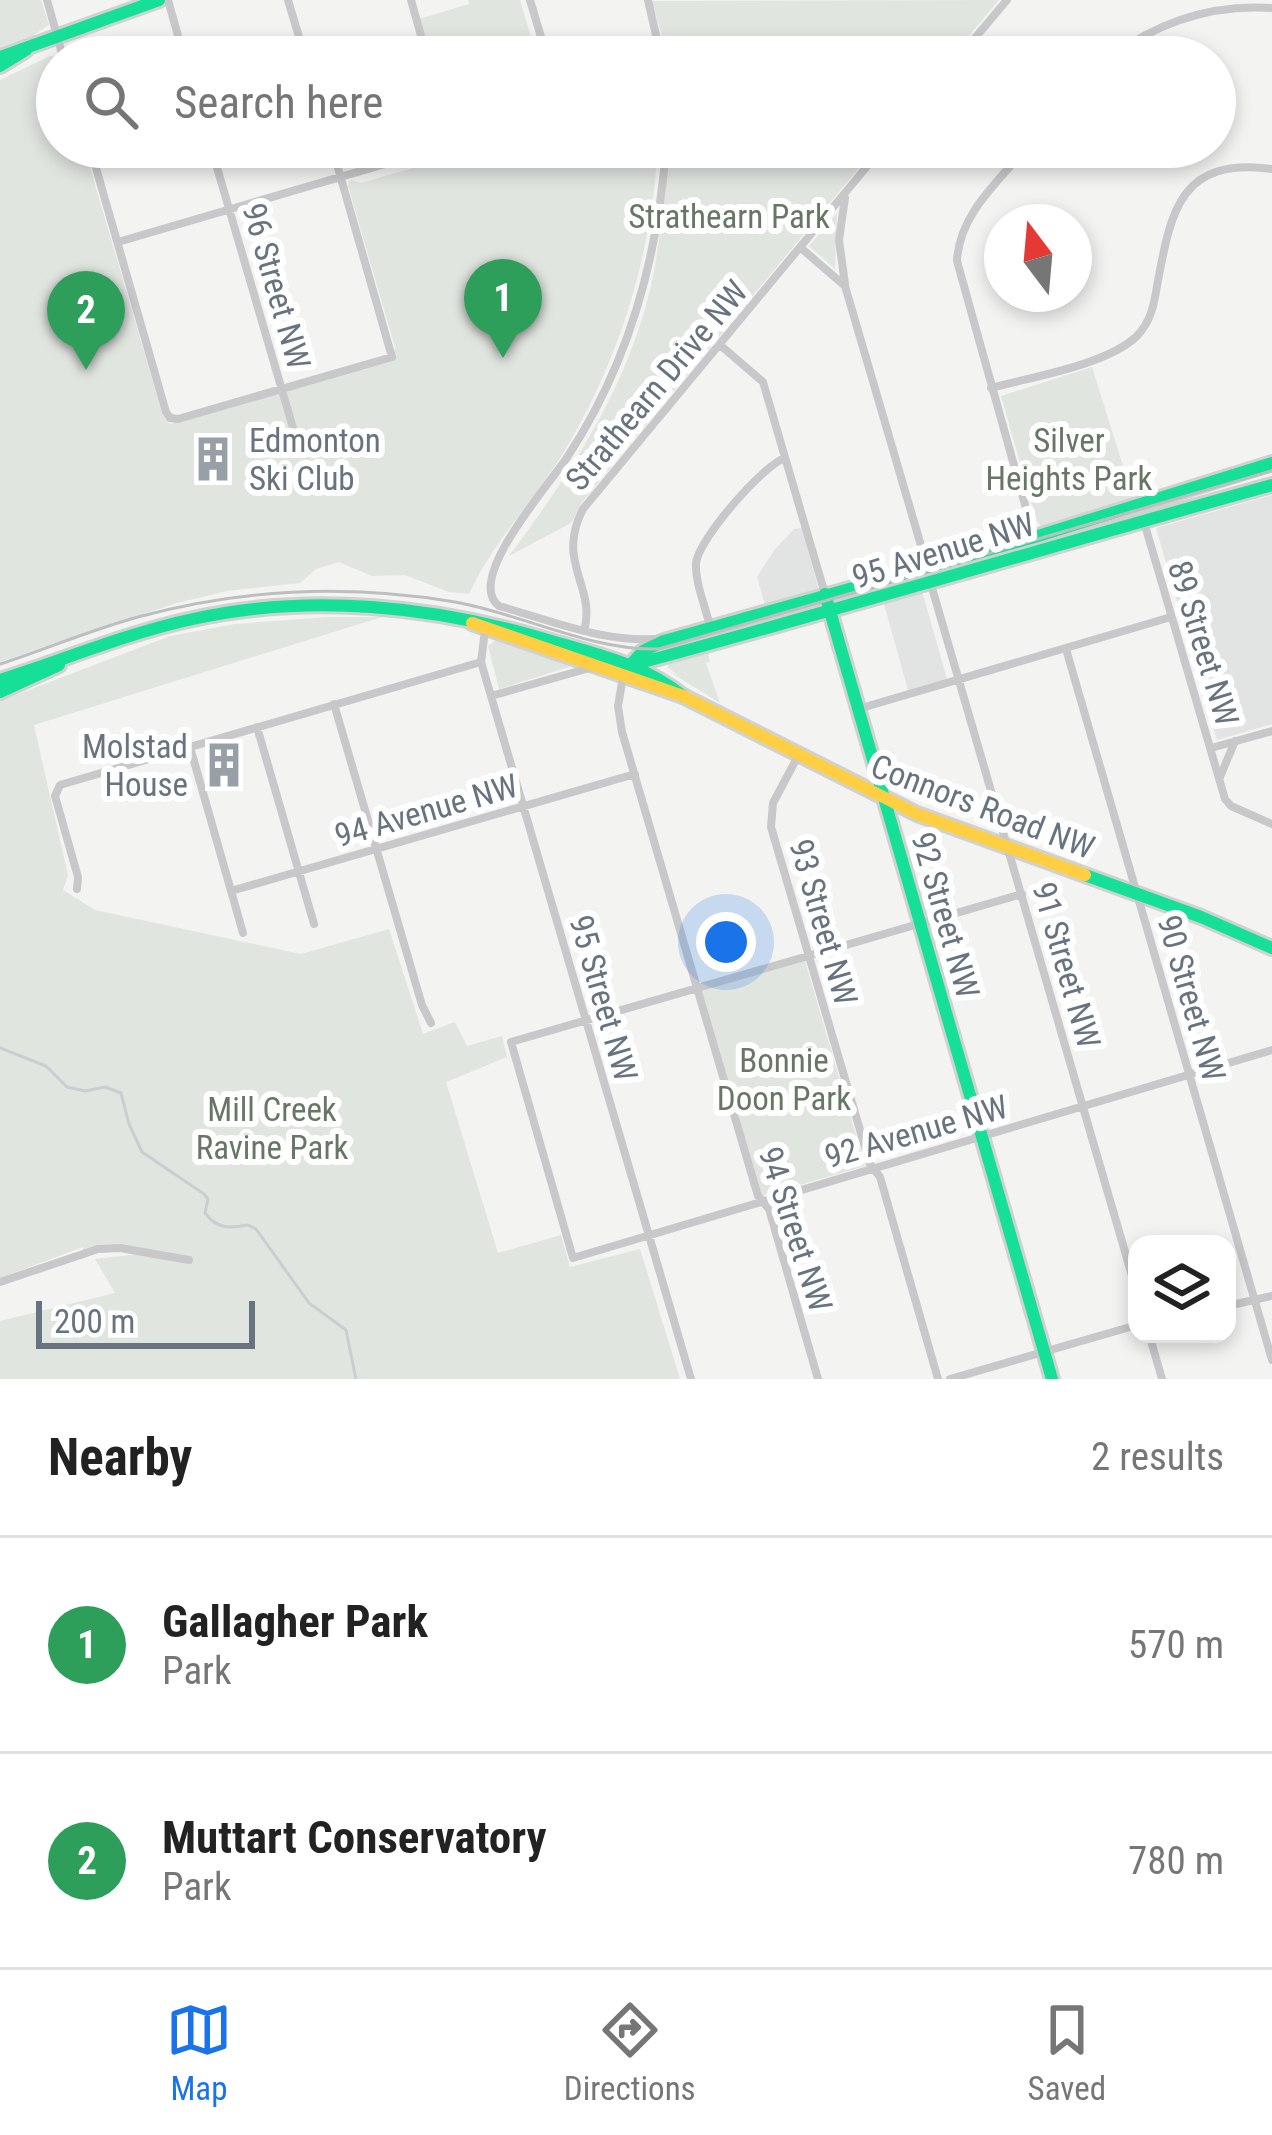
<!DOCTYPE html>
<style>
:root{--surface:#fff;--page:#f2f2f2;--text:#222;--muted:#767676;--line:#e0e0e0;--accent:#1a73e8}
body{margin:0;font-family:"Roboto Condensed",sans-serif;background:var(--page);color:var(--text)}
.controls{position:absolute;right:36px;bottom:36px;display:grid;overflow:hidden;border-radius:24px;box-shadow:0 6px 18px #0003}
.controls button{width:108px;height:108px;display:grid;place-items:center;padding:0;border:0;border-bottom:3px solid var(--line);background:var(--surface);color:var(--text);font:60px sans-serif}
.compass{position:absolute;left:984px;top:204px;width:108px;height:108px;border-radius:50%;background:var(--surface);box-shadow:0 6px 18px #0003;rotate:344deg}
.scale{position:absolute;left:36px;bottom:30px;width:219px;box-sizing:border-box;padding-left:12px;border:6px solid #67737f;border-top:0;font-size:33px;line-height:42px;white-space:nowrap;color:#67737f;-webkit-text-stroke:9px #fff;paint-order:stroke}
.you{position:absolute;left:726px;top:942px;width:42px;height:42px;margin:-30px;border:9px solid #fff;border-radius:50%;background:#1a73e8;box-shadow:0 0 0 18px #1a73e833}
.badge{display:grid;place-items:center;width:78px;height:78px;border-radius:50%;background:var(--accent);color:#fff;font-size:39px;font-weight:700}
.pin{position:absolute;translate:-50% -99px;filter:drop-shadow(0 3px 6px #0008)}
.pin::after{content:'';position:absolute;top:63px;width:42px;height:36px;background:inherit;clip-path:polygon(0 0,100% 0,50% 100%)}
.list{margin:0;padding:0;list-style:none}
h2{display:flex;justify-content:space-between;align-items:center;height:156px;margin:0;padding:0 48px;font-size:51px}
h2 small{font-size:39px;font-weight:400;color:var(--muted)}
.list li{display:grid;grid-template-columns:78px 1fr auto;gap:36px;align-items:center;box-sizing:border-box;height:216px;padding:0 48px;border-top:3px solid var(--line)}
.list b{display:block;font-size:45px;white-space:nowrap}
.list p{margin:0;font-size:39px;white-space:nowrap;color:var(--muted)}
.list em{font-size:39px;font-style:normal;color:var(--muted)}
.icon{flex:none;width:66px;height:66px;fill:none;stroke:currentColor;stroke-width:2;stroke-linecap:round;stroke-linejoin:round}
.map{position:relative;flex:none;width:1272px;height:1379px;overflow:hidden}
.search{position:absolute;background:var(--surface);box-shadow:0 6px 18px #0003;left:36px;right:36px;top:36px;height:132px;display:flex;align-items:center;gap:30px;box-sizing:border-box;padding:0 42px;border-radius:66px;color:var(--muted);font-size:45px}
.sheet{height:588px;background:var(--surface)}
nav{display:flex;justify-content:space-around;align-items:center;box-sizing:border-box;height:168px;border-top:3px solid var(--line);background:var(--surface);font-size:33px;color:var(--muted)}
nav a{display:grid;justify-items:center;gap:6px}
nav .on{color:var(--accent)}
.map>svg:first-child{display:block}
</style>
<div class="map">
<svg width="1272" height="1379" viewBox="0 0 1272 1379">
<rect width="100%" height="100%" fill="#f3f3f2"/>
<!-- built -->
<path fill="#e2e3e3" d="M 1272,495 L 1272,724 L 1217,740 L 1156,528 Z
M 802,528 L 819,591 L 766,608 L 757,577 L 775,549 L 794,529 Z
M 914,587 L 922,591 L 947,679 L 908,690 L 882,597 Z"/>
<!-- green -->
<path fill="#e1e5e0" d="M 0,0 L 41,0 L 49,25 L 32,36 L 0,47 Z
M 468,0 L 520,0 L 537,57 L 431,57 L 419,19 L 469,4 Z
M 999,0 L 951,57 L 668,57 L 652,1 Z
M 50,56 L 58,56 L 57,147 L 84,147 L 163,416 L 170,424 L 394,359 L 395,347 L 348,186 L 350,180 L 361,183 L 437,161 L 436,155 L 462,148 L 468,152 L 486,147 L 658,147 C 651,257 620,360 562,455 C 533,502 492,543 469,594 L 449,592 L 405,575 L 372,576 L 339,562 L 316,569 L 300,583 L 227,591 L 177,603 L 0,662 L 0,80 Z
M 669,147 L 876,147 L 583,501 L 571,523 L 509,556 C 571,473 627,388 651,286 C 661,241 663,193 669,147 Z
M 837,213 L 835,269 L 809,246 Z
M 1092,367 L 1133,498 L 1041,526 L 1037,522 L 1001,396 Z
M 328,617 L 382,617 L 34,725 L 68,875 L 63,890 L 95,910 L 301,954 L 389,929 L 423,1034 L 455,1022 L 467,1046 L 502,1036 L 507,1057 L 446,1082 L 498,1253 L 561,1235 L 570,1267 L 640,1249 L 680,1379 L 0,1379 L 0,1321 L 115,1293 L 95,1259 L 139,1254 L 120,1248 L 83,1253 L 83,1247 L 0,1278 L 0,701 L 170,636 L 235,624 Z
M 496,640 L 569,666 L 569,667 L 499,689 L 488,646 Z
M 708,654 L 710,661 L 706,663 L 720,703 L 665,669 L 679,676 L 668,668 L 668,663 Z
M 805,961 L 865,1166 L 762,1196 L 702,991 Z"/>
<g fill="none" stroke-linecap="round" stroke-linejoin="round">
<!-- stream -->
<path stroke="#c8cfd1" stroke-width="3" d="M 0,1048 L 46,1066 L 67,1087 L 85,1091 L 105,1087 L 121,1093 L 129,1124 L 142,1152 L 204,1194 L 208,1199 L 205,1213 C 218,1230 230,1228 248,1225 L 256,1229 L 309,1303 L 346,1330 L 356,1379"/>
<!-- fast casing -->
<g stroke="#d0d1d1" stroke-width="18">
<path id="fast" d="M 0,57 L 159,0
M 0,66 L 26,50
M 825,594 L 1052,1379
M 632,665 C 846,608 1058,544 1272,485
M 627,669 L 643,651 L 664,641 L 1038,536 L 1272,463
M 0,680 C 64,660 127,633 193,619 C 310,593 434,606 548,640 C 595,654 644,664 683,696
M 0,692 L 59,665
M 1085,875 L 1201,917 L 1272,948"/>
</g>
<!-- slow casing -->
<g stroke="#d0d1d1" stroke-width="18">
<path id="slow" d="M 472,623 L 683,696 L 917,814 L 1085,875"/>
</g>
<!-- street -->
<path stroke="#c8c8ca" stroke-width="8" d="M 47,0 L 63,57
M 168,0 L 184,57
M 288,0 L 305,57
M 411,0 L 427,57
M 530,0 L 547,57
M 648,0 L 661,57
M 959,57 L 1007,0
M 1111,57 C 1158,22 1213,4 1272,8
M 90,147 L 166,412 L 170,418 L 178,419 L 392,357 L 332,147
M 211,147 L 296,438
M 1027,147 C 999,181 959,214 957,261 L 1034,537
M 118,242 L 443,147
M 801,248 L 845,286 L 927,566
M 845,284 L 839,240 L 845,198
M 720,345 L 763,382 L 825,594
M 991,388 C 1031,377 1107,365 1137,336 C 1151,321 1154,305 1157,286 C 1171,210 1180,157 1272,169
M 1144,522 L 1225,799 L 1231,806 L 1272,824
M 930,581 L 1137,1293
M 710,627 C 706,607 695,584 696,563 C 698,540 763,465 785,458
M 485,630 L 481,662 L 691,1379
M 584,631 C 597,587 555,563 583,509 L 883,147
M 665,638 C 608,645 553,621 499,606 C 464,580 548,486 566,459 C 628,366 658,257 666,147
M 1066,649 L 1272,1360
M 623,677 L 618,706 L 622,732 L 758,1196 L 769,1209 L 818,1379
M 491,696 L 593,667
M 334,704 L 422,1005 L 431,1023
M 858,709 L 1171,617
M 257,727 L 314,924
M 190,747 L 243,933
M 1211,748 L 1272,731
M 798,756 L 773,803 L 771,827 L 870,1164 L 880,1177 L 938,1379
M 1220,777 L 1235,741
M 77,889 L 78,877 L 55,796 L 60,785 L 481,662
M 231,891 L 635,774
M 1022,894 L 511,1042 L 573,1258 L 1272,1050
M 0,1282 L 98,1249 L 120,1248 L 189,1260
M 1227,1306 L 1272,1296
M 1149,1334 L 1162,1379
M 950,1379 L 1137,1325"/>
<!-- fast -->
<use href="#fast" stroke="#16e098" stroke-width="12"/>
<!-- slow -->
<use href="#slow" stroke="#ffcf43" stroke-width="12"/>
<!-- tram -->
<path stroke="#bdbebf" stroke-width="3" d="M 0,664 C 46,649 91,630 138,617 C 242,589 350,584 455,602 C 523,614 590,651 659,649 L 1272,471"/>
</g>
<!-- icons -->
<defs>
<g id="building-bare" transform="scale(3.6)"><path d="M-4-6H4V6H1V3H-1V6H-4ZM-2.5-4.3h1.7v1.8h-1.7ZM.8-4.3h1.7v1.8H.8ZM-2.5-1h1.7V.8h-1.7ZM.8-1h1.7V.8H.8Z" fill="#98a0a7" stroke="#fff" stroke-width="2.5" paint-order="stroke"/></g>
</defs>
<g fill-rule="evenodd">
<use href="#building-bare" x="213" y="459"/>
<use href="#building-bare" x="224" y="765"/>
</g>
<g text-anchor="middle" stroke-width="12" stroke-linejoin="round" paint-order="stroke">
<!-- park labels -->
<g font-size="33" fill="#687765" stroke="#fff">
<text x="729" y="228">Strathearn Park</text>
<text x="1069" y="452">Silver<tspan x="1069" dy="38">Heights Park</tspan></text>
<text x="784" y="1072">Bonnie<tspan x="784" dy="38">Doon Park</tspan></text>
<text x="272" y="1121">Mill Creek<tspan x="272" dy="38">Ravine Park</tspan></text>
</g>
<!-- street labels -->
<g font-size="33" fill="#67737f" stroke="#fff">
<text transform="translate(277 286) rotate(74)" y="12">96 Street NW</text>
<text transform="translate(656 385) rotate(-50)" y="12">Strathearn Drive NW</text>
<text transform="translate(943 550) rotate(-17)" y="12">95 Avenue NW</text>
<text transform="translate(1204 643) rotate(73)" y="12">89 Street NW</text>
<text transform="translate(983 806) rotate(21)" y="12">Connors Road NW</text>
<text transform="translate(426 810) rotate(-16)" y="12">94 Avenue NW</text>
<text transform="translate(946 915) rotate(74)" y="12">92 Street NW</text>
<text transform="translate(824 922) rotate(74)" y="12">93 Street NW</text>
<text transform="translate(1067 965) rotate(74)" y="12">91 Street NW</text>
<text transform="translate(604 998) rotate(74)" y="12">95 Street NW</text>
<text transform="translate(1192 998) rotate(74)" y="12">90 Street NW</text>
<text transform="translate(916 1131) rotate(-16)" y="12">92 Avenue NW</text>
<text transform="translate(796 1229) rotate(72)" y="12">94 Street NW</text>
</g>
<!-- poi labels -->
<g font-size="33" fill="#67737f" stroke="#fff" text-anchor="start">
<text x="249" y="452">Edmonton<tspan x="249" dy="38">Ski Club</tspan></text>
<text x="188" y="758" text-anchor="end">Molstad<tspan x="188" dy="38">House</tspan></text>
</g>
</g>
</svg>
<div class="controls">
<button><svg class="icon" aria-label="layers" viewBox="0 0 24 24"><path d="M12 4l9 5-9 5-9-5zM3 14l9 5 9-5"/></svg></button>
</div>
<svg class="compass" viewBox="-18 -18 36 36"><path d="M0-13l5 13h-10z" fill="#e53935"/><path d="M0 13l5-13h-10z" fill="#767676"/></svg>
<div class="scale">200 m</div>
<div class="you"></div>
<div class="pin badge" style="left:503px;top:358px;background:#2e9e5b">1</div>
<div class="pin badge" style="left:86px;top:370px;background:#2e9e5b">2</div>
<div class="search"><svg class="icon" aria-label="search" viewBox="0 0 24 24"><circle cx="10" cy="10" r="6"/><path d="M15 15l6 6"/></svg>Search here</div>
</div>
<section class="sheet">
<h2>Nearby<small>2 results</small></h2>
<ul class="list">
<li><span class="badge" style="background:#2e9e5b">1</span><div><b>Gallagher Park</b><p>Park</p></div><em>570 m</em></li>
<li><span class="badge" style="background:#2e9e5b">2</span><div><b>Muttart Conservatory</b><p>Park</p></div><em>780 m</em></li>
</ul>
</section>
<nav>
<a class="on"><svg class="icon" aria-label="map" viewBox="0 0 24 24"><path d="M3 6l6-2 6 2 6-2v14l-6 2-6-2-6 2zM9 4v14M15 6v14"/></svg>Map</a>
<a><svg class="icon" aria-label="directions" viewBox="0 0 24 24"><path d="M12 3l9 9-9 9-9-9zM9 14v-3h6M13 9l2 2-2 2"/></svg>Directions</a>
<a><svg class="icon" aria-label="saved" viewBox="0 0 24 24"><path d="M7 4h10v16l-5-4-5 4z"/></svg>Saved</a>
</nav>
